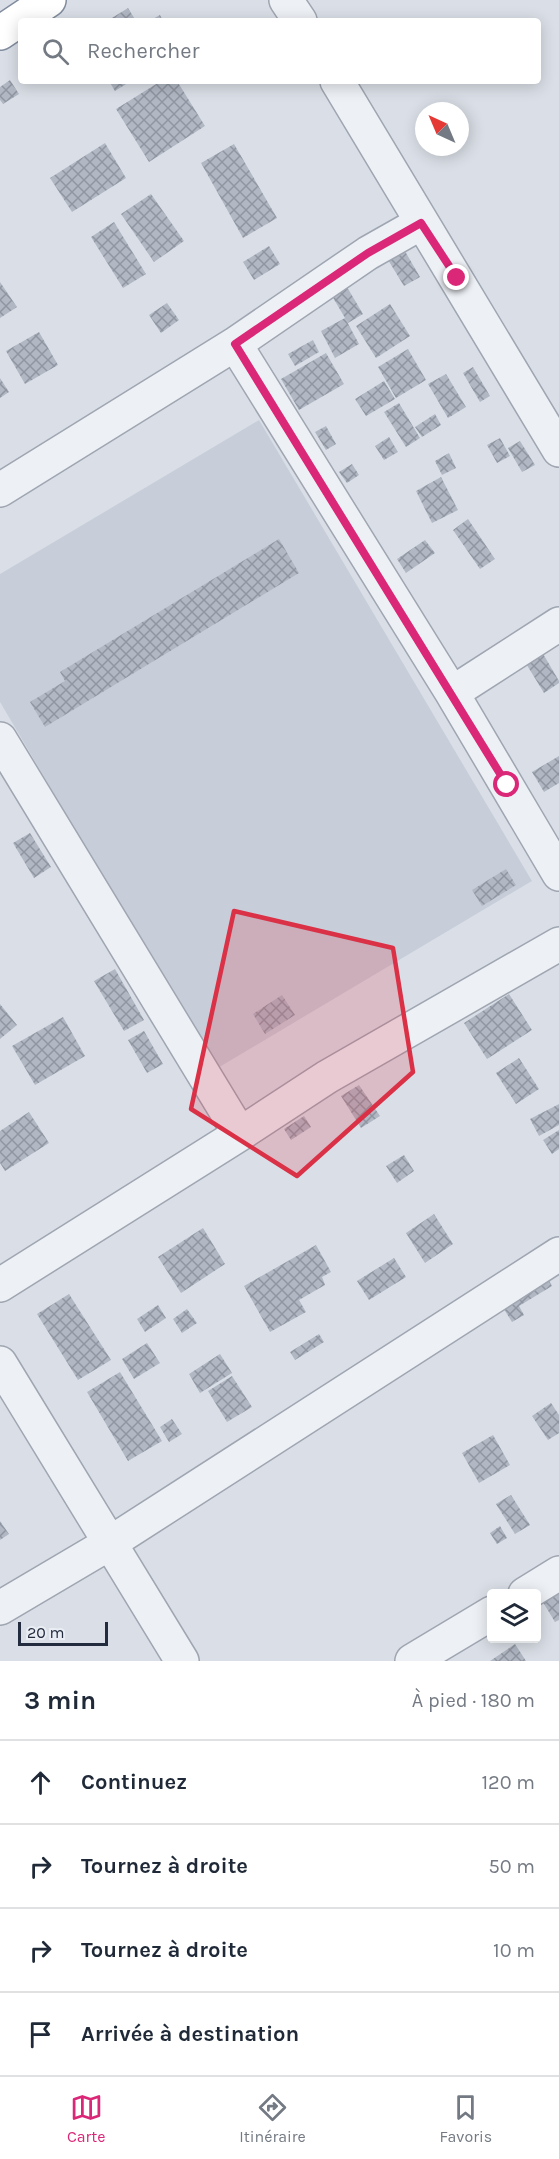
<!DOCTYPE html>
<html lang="fr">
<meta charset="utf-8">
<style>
:root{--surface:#fff;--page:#f6f6f7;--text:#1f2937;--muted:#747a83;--line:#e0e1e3;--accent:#db2777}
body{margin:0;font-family:Karla,sans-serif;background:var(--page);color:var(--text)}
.controls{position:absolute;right:18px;bottom:18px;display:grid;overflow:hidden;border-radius:6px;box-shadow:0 3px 15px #0003}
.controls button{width:54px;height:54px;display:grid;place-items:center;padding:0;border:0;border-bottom:2px solid var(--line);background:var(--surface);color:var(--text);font:30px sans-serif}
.compass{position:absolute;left:415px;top:102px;width:54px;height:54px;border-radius:50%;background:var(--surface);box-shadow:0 3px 15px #0003;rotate:316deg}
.scale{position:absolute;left:18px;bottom:15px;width:90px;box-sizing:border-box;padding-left:6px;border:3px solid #232c3e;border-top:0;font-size:16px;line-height:21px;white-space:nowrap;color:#232c3e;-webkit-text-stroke:4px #eaeef4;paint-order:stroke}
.stop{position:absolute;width:18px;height:18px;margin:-14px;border:4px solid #db2777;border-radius:50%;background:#fff}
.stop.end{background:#db2777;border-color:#fff;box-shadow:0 2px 6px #0008}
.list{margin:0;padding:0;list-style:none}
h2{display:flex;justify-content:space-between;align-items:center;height:78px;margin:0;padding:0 24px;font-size:26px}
h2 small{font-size:20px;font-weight:400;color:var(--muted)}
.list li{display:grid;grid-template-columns:39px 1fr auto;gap:18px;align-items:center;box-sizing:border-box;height:84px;padding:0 24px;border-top:2px solid var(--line)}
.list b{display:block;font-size:22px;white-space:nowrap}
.list em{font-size:20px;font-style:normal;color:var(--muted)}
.icon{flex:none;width:33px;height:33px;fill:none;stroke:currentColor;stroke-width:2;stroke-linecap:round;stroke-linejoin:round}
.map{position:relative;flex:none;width:559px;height:1661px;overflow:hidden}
.search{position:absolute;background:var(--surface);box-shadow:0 3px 15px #0003;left:18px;right:18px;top:18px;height:66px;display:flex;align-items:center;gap:15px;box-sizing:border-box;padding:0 21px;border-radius:6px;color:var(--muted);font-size:22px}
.sheet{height:414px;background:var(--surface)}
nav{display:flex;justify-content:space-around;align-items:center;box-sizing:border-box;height:84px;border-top:2px solid var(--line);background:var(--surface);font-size:16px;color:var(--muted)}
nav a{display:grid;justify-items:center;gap:3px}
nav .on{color:var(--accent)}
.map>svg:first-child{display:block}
</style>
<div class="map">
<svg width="559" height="1661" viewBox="0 0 559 1661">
<defs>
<pattern id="building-cross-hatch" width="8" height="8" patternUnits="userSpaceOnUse" patternTransform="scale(1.5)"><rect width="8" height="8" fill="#b1b8c4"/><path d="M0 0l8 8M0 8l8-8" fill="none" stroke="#9096a1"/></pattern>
</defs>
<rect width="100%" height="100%" fill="#dadfe7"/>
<!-- built -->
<path fill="#c8ced9" d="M 259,420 L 532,881 L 216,1069 L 0,702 L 0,574 Z"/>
<!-- building -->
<path fill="url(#building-cross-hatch)" d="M 128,8 L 136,21 L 107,21 Z
M 160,15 L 163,21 L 149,21 Z
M 10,80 L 19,94 L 3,104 L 0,100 L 0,87 Z
M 109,81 L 131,81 L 115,91 Z
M 161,81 L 177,81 L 205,126 L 149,162 L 116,109 Z
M 105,143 L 126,178 L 72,212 L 50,178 Z
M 234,144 L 277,218 L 243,238 L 201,163 Z
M 151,194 L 184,241 L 154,262 L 121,214 Z
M 114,222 L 146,274 L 123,288 L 91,237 Z
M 269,246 L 280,264 L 254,280 L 243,262 Z
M 402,246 L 420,277 L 404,286 L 385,255 Z
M 0,282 L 17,307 L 0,318 Z
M 344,282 L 363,314 L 348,323 L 329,291 Z
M 167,303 L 179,320 L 161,333 L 149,315 Z
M 390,304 L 410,336 L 376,358 L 356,326 Z
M 345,318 L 359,344 L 335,358 L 321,331 Z
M 39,332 L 58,365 L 25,384 L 6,351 Z
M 313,340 L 319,352 L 295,366 L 288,354 Z
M 408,349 L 426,380 L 396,398 L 378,367 Z
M 326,353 L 344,384 L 299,410 L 281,379 Z
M 473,367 L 490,396 L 480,402 L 463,373 Z
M 446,374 L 466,407 L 448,418 L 428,384 Z
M 0,378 L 9,392 L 0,398 Z
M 384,381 L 395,399 L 366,416 L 355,399 Z
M 399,403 L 420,438 L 406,447 L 384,412 Z
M 435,414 L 441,425 L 422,437 L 415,427 Z
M 326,426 L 336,444 L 326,450 L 315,432 Z
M 389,437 L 398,452 L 384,460 L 375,446 Z
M 500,438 L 510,456 L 497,463 L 487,445 Z
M 520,441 L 535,465 L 522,472 L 508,448 Z
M 449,453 L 456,468 L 442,475 L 435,461 Z
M 352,464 L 359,475 L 347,483 L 339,472 Z
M 441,477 L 458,510 L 432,523 L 416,491 Z
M 468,519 L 495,559 L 480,569 L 453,530 Z
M 279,539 L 299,573 L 45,727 L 30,702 L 65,681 L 60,672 Z
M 425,540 L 435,553 L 406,573 L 397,559 Z
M 542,652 L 559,681 L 559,683 L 544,693 L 525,662 Z
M 559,756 L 559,783 L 544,792 L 532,772 Z
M 30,833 L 51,867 L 34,878 L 13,843 Z
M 506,869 L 516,885 L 482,906 L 472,890 Z
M 115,969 L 144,1020 L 124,1031 L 94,981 Z
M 509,994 L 532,1030 L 487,1059 L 464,1023 Z
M 282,995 L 295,1015 L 265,1034 L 253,1014 Z
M 0,1004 L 17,1025 L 0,1039 Z
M 63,1017 L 85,1056 L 35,1085 L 12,1046 Z
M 144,1031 L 163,1064 L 147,1073 L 128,1040 Z
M 519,1058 L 539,1089 L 516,1104 L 496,1073 Z
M 359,1085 L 380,1116 L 361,1128 L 341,1096 Z
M 559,1104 L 559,1125 L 539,1136 L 530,1119 Z
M 29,1112 L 49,1143 L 5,1171 L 0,1163 L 0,1131 Z
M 304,1116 L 311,1127 L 291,1140 L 284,1129 Z
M 559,1130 L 559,1149 L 552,1154 L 543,1140 Z
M 404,1155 L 414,1171 L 397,1183 L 386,1166 Z
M 434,1214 L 453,1244 L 425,1263 L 406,1233 Z
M 203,1228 L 225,1264 L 181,1293 L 158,1257 Z
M 316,1245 L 331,1272 L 322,1277 L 325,1285 L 299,1300 L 306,1312 L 270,1332 L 244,1286 Z
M 394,1258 L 406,1277 L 369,1300 L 357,1281 Z
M 546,1275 L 552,1286 L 519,1306 L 524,1315 L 512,1322 L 500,1303 Z
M 69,1294 L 111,1360 L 78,1380 L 37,1314 Z
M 158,1305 L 166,1318 L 145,1332 L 137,1319 Z
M 187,1309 L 197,1323 L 182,1333 L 173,1319 Z
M 319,1334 L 324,1342 L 295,1360 L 290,1352 Z
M 147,1343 L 160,1363 L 134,1379 L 122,1359 Z
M 220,1354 L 232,1373 L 200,1393 L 189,1374 Z
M 120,1372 L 162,1441 L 128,1461 L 87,1392 Z
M 232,1376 L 252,1407 L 227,1422 L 208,1391 Z
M 551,1403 L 559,1415 L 559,1433 L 548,1440 L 532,1416 Z
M 172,1419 L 182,1434 L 169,1442 L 160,1427 Z
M 493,1435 L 510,1465 L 479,1483 L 462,1453 Z
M 511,1495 L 530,1525 L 515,1534 L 496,1504 Z
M 0,1521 L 9,1534 L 0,1540 Z
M 500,1526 L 507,1538 L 497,1544 L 490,1533 Z
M 559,1588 L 559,1620 L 555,1622 L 541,1599 Z
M 515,1644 L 526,1661 L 490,1661 Z"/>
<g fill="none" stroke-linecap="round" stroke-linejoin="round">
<!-- minor casing -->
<g stroke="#9fa6b1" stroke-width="36">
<path id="minor" d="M 286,0 L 300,21
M 337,81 L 559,450
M 235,344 L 368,253 L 421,223
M 0,490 L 235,344 L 452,693 L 559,874
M 452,693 L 559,624
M 0,739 L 240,1134
M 0,1285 L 240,1134 L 327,1077 L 559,944
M 0,1363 L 182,1661
M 525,1594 L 559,1573
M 0,1608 L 110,1543 L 559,1254
M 412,1661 L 492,1613"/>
</g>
<!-- trunk casing -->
<g stroke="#818c9e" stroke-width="36">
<path id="trunk" d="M 0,33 L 49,0"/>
</g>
<!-- minor -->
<use href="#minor" stroke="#edf0f5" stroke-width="33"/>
<!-- trunk -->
<use href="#trunk" stroke="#fff" stroke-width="33"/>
</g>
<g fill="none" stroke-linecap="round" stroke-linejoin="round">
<!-- route -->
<path stroke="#db2777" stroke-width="8" d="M 457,278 L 421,223 L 368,253 L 235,344 L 507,785"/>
</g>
<!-- marked area -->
<path fill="#da3147" fill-opacity="0.2" stroke="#da3147" stroke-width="4.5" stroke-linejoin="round" d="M 234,911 L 393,948 L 413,1072 L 297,1176 L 191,1109 Z"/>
</svg>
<div class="controls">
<button><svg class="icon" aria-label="layers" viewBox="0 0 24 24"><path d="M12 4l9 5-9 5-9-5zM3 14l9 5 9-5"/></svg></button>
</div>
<svg class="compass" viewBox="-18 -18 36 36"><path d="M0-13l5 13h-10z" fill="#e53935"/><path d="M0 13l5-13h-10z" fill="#747a83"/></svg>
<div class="scale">20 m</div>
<div class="stop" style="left:507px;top:785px"></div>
<div class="stop end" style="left:457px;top:278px"></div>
<div class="search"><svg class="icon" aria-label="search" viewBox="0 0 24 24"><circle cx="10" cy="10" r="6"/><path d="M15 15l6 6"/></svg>Rechercher</div>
</div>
<section class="sheet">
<h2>3 min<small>À pied · 180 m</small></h2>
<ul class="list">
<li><svg class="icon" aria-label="ahead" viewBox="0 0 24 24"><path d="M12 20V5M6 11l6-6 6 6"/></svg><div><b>Continuez</b></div><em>120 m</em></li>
<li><svg class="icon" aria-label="right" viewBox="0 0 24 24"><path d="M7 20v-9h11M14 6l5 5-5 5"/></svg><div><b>Tournez à droite</b></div><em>50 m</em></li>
<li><svg class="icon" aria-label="right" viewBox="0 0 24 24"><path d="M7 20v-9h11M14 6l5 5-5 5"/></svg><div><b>Tournez à droite</b></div><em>10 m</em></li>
<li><svg class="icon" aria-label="arrive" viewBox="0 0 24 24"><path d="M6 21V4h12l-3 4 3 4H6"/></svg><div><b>Arrivée à destination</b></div></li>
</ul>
</section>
<nav>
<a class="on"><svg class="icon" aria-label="map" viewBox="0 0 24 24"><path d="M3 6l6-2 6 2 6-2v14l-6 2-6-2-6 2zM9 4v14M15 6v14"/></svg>Carte</a>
<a><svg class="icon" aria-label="directions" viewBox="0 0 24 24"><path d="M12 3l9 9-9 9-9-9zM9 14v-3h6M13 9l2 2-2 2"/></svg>Itinéraire</a>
<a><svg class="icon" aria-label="saved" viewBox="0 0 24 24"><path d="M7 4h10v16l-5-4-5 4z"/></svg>Favoris</a>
</nav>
